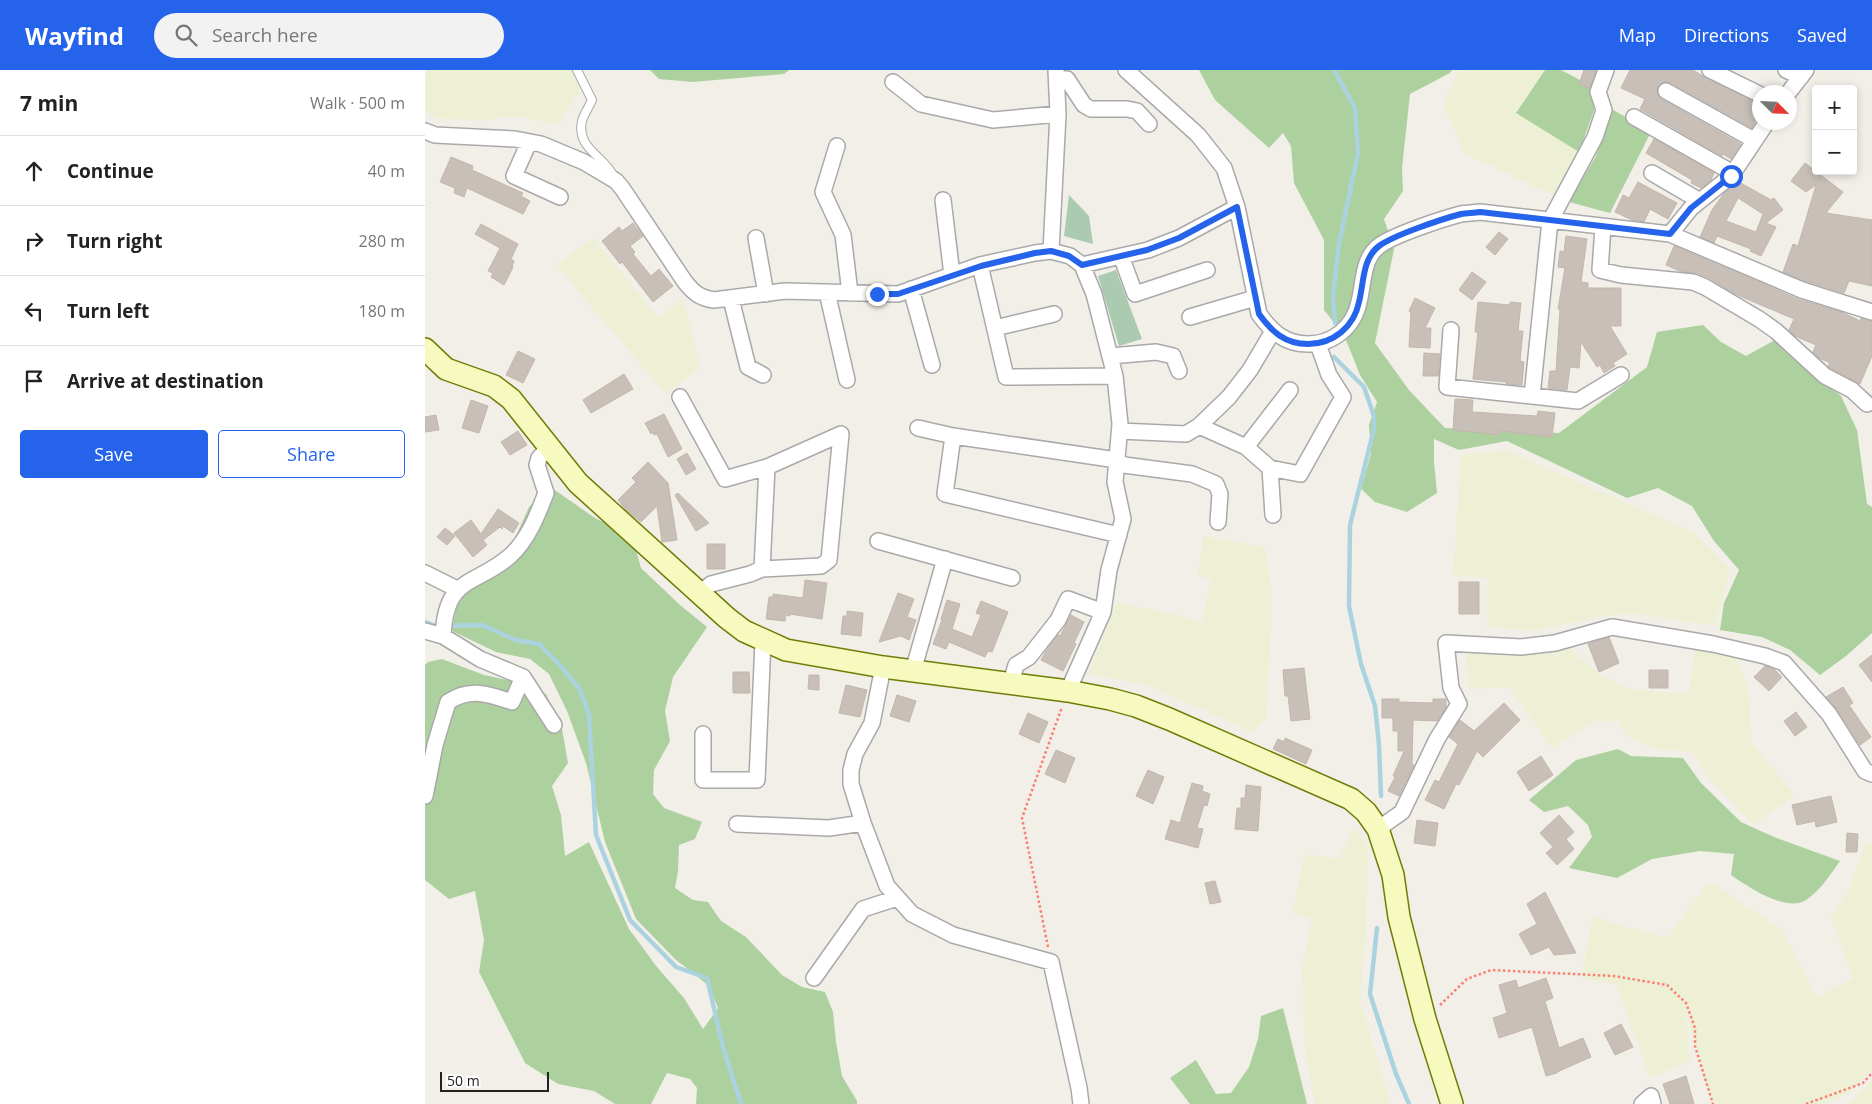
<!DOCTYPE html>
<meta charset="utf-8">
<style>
:root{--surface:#fff;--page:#f2f2f2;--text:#222;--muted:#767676;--line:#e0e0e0;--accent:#2563eb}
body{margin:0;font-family:"Open Sans",sans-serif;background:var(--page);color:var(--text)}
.controls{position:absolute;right:15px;top:15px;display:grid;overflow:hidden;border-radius:5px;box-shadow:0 2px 8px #0003}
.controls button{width:45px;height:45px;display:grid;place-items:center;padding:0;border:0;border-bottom:1px solid var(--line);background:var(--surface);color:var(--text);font:25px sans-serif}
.compass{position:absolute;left:1327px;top:15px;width:45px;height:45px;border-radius:50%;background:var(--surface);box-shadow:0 2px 8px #0003;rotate:114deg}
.scale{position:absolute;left:15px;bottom:12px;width:109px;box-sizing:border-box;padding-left:5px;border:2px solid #222;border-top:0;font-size:14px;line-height:18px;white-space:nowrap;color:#222;-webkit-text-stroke:4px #fff;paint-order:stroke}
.stop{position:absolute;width:15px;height:15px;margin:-11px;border:4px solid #2563eb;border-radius:50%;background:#fff}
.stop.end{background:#2563eb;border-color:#fff;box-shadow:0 1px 5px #0008}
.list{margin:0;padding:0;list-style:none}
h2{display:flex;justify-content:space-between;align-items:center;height:65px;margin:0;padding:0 20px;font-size:21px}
h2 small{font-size:16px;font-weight:400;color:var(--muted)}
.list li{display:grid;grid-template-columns:32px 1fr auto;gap:15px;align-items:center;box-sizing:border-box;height:70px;padding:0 20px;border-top:1px solid var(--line)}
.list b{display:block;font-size:19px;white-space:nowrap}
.list em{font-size:16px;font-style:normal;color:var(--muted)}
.actions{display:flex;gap:10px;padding:15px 20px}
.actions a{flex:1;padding:11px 0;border:1px solid var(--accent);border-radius:5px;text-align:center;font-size:18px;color:var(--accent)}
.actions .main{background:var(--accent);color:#fff}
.icon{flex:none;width:28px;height:28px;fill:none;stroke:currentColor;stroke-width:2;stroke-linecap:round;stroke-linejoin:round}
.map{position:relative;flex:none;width:1447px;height:1034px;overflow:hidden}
header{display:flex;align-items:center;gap:30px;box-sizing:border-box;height:70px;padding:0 25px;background:var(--accent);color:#fff}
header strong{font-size:24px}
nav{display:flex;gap:28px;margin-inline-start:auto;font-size:18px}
.search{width:350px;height:45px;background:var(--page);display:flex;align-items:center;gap:12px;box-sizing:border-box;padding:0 18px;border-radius:28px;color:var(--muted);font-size:19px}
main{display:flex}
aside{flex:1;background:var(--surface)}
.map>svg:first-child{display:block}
</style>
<header>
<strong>Wayfind</strong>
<div class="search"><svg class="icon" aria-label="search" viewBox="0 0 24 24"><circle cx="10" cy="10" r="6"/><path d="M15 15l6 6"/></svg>Search here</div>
<nav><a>Map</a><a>Directions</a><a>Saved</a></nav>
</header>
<main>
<aside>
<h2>7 min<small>Walk · 500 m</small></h2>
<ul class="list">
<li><svg class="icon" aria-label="ahead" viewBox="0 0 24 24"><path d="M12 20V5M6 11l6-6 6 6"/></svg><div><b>Continue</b></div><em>40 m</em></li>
<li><svg class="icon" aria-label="right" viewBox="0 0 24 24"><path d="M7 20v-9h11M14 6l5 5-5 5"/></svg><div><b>Turn right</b></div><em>280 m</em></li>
<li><svg class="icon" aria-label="left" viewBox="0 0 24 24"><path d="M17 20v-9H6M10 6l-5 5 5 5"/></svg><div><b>Turn left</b></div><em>180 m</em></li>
<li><svg class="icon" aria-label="arrive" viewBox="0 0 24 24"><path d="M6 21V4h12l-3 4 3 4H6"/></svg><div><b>Arrive at destination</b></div></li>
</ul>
<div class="actions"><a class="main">Save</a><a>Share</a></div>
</aside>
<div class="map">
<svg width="1447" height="1034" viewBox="0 0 1447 1034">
<rect width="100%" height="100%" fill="#f2efe9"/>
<!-- farmland -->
<path fill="#eef0d5" d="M 3,0 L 147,0 L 155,20 L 133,55 L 95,47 L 79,47 L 55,51 L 13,48 L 0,42 L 0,8 Z
M 1034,0 L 1120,0 L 1091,43 L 1154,82 L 1129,126 L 1039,83 L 1018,34 Z
M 168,168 L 234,248 L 258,229 L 275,297 L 241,324 L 131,195 Z
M 1081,380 L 1268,462 L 1305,499 L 1290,556 L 1207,543 L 1179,546 L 1106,561 L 1062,557 L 1062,508 L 1028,505 L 1036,385 Z
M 778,466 L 840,477 L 846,518 L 846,559 L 841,648 L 828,662 L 723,616 L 664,603 L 692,532 L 777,551 L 786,509 L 773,506 Z
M 1271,569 L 1305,573 L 1323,618 L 1327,674 L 1370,725 L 1328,755 L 1284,709 L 1268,682 L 1231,679 L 1202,666 L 1194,651 L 1170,651 L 1127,678 L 1084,617 L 1043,619 L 1041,579 L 1135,570 L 1173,603 L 1204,619 L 1264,624 Z
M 929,756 L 943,776 L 941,860 L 935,932 L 966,1034 L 890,1034 L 880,980 L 877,897 L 887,848 L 867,843 L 880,784 L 914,789 Z
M 1440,773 L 1447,774 L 1447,1002 L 1444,1002 L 1424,1023 L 1398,1034 L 1287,1034 L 1262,947 L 1258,943 L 1263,958 L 1263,981 L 1268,990 L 1225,1008 L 1191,914 L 1156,908 L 1168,847 L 1242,868 L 1284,811 L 1357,860 L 1392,927 L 1428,908 L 1405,847 L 1425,818 Z
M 1447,1011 L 1447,1034 L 1423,1034 Z"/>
<!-- forest -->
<path fill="#add19e" d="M 225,0 L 364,0 L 359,4 L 268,12 L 234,9 Z
M 774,0 L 1027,0 L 1025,3 L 985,24 L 977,98 L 978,121 L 959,149 L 969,179 L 950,273 L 984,320 L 1020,358 L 1134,363 L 1222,297 L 1232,262 L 1278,255 L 1296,272 L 1321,286 L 1350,270 L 1416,326 L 1432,360 L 1442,434 L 1447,437 L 1447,563 L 1421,586 L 1395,605 L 1365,580 L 1337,567 L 1295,560 L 1299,533 L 1314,500 L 1289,471 L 1267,436 L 1233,418 L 1202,428 L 1082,371 L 1034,380 L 1009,369 L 1009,392 L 1012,423 L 982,442 L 950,432 L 936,419 L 946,383 L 944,355 L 952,332 L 935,305 L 919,265 L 899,240 L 899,170 L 869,113 L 866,76 L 858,63 L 844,78 L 790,30 Z
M 1120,0 L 1136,0 L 1176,21 L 1154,82 L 1091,43 Z
M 1187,39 L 1226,62 L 1185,143 L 1144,132 L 1171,86 Z
M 124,416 L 170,448 L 207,466 L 216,498 L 255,535 L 282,557 L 248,607 L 240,641 L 245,671 L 229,700 L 228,724 L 239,738 L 277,752 L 270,769 L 254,775 L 253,801 L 250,818 L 268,830 L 283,832 L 296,851 L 321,867 L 357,905 L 377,917 L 400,922 L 408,942 L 411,972 L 417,1006 L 432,1031 L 432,1034 L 271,1034 L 272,1018 L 265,1009 L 242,1003 L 226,1034 L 190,1034 L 169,1021 L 133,1014 L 100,993 L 54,902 L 59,870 L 50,821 L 24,829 L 0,810 L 0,595 L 3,592 L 17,589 L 59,605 L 92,612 L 121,624 L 137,659 L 143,693 L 127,716 L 136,745 L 140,786 L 164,772 L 204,859 L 232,897 L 259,928 L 278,959 L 293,938 L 284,916 L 250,889 L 211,849 L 180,772 L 161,693 L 142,641 L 124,604 L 105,589 L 71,582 L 27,561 L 36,510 L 68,500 L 90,468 L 104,437 Z
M 1193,679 L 1206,686 L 1258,688 L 1276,713 L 1316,752 L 1349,767 L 1415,791 C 1405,805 1395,821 1381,830 C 1361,843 1322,816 1306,805 L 1309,784 L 1275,781 L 1227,789 L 1192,808 L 1144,798 L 1167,767 L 1163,755 L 1143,736 L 1119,742 L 1104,730 L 1151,690 Z
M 858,938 L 882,1034 L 765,1034 L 745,1008 L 771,990 L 791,1024 L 806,1023 L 824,997 L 833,969 L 836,946 Z"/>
<!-- cemetery -->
<path fill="#aacbaf" d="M 644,125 L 664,146 L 668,174 L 639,166 Z
M 691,200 L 717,269 L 694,276 L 673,206 Z"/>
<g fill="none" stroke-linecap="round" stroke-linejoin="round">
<!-- stream -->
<path stroke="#aad3df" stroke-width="4.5" d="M 909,0 L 930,38 L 933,83 L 914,174 L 908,227 L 910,253
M 909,287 L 939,317 L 949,346 L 949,359 L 925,455 L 924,536 L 936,594 L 950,636 L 954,675 L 956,726
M 0,552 L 11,556 L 57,555 L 91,570 L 114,574 L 133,593 L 154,618 L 164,645 L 171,765 L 205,850 L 251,897 L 282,908 L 298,977 L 316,1034
M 952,858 L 945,924 L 971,1004 L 984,1034"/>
</g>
<!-- building -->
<path fill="#c7bfb8" stroke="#c4b6ab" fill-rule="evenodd" d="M 1159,0 L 1171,0 L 1165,18 L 1154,14 Z
M 1205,0 L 1268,0 L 1281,8 L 1334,34 L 1334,43 L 1327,58 L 1246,13 L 1240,12 L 1233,16 L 1232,22 L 1236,29 L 1316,74 L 1306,89 L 1298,84 L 1297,86 L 1215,39 L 1220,29 L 1196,18 Z
M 1229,69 L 1289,103 L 1286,110 L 1276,118 L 1266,113 L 1267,110 L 1221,83 Z
M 26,87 L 48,96 L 47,100 L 98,123 L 96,126 L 105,131 L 98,144 L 42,118 L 39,127 L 29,123 L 30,118 L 15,112 Z
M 1380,93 L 1418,122 L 1401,143 L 1447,150 L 1447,216 L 1424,211 L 1419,223 L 1380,211 L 1358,202 L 1368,174 L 1373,176 L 1391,115 L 1381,122 L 1366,111 Z
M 1213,112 L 1252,133 L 1243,149 L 1225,139 L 1219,152 L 1207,150 L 1190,142 L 1198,125 L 1204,128 Z
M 1314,112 L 1346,130 L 1349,128 L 1358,140 L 1341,153 L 1351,157 L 1336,186 L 1325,181 L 1326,179 L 1292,166 L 1289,173 L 1275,167 L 1287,140 L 1300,122 ZM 1313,128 L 1338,144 L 1331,162 L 1301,151 Z
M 208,153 L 218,166 L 205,176 L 210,182 L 208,184 L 226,206 L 234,199 L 248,216 L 228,232 L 197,192 L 195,194 L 177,171 L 194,157 L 197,161 Z
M 56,154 L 93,174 L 86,189 L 89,191 L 87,196 L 88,197 L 79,215 L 66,207 L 68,203 L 63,201 L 75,178 L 50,164 Z
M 1074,162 L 1083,169 L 1070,185 L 1061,177 Z
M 1141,166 L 1162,169 L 1156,212 L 1163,213 L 1163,218 L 1196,218 L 1196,256 L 1185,256 L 1202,284 L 1188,293 L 1190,296 L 1179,303 L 1175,295 L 1172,297 L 1156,272 L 1154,298 L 1145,297 L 1142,320 L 1123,318 L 1125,301 L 1131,301 L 1135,239 L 1133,239 L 1140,198 L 1133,197 L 1135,181 L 1139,182 Z
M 1249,176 L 1373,229 L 1417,242 L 1435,251 L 1436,248 L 1447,251 L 1447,286 L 1435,314 L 1405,298 L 1403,296 L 1405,293 L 1394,288 L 1388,282 L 1391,275 L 1370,266 L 1364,260 L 1369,249 L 1310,224 L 1284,208 L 1271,203 L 1257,202 L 1241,195 Z
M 1047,202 L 1061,212 L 1047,230 L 1034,220 Z
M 990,228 L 1010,238 L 1000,258 L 1006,258 L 1005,278 L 984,277 L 986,242 L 984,241 Z
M 1053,232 L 1085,235 L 1085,232 L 1096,233 L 1093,261 L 1098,261 L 1095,291 L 1099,292 L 1097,315 L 1081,314 L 1081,312 L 1048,309 L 1053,262 L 1050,262 Z
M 93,281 L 110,289 L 98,313 L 81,305 Z
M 999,283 L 1015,284 L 1013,306 L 998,306 Z
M 199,304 L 208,319 L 166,343 L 158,330 Z
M 1030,329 L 1048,330 L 1047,342 L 1112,346 L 1113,341 L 1130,343 L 1127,367 L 1075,361 L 1075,365 L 1028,360 Z
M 46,330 L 63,336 L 54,363 L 37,358 Z
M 239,344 L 257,379 L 243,387 L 232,364 L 229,365 L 228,362 L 226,364 L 220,353 Z
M 11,345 L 14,360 L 0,362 L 0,347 Z
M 93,361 L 102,375 L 85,385 L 76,372 Z
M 262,383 L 271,399 L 261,405 L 252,389 Z
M 223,392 L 243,413 L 252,470 L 237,472 L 232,436 L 216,452 L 201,440 L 193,430 L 211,412 L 207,408 Z
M 253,423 L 284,453 L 271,461 L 250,425 Z
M 73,439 L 94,453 L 88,463 L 78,456 L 77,459 L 75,457 L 58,470 L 62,475 L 48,487 L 29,463 L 46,450 L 56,464 Z
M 20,458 L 30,466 L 22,475 L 12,467 Z
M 282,474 L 300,474 L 300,499 L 282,499 Z
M 380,510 L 402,513 L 397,549 L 365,544 L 365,546 L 361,545 L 360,551 L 341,549 L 344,527 L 348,527 L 348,524 L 378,528 Z
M 1034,512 L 1054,512 L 1054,544 L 1034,544 Z
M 473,523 L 489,529 L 482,547 L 491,550 L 484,570 L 476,566 L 454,572 Z
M 522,530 L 535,534 L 527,559 L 547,567 L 556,545 L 551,543 L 556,531 L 583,542 L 567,582 L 563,581 L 560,587 L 524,572 L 521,579 L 508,574 L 517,550 L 516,549 Z
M 422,541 L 438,543 L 436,566 L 416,564 L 418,546 L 422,546 Z
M 646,545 L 659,552 L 649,573 L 651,574 L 638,601 L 616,590 L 621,581 L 633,565 L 635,566 Z
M 1184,567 L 1194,593 L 1174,602 L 1163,574 Z
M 1447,585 L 1447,612 L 1434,595 Z
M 1340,596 L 1349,599 L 1357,607 L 1344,621 L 1329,607 Z
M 879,598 L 885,649 L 866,651 L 863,626 L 860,626 L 858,600 Z
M 1224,600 L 1243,600 L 1243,618 L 1224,618 Z
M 308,602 L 324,602 L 325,623 L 308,623 Z
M 384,605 L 394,605 L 394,620 L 383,619 Z
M 421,615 L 442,620 L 435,647 L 414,643 Z
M 1418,617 L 1428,633 L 1424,635 L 1446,667 L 1435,675 L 1412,639 L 1401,627 Z
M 472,625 L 491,631 L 484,652 L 465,646 Z
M 957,629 L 974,629 L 974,632 L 1008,633 L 1008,629 L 1021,629 L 1021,638 L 1012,651 L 988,650 L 987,694 L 989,695 L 974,726 L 963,721 L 970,707 L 968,706 L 979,681 L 973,681 L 973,661 L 968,661 L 968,648 L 957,648 Z
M 1079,633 L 1095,650 L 1058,687 L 1052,681 L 1034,715 L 1031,714 L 1019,739 L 1000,730 L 1010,710 L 1014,712 L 1033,674 L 1024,667 L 1035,650 L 1049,661 Z
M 1371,642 L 1382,657 L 1370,666 L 1359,651 Z
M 603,643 L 623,652 L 614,673 L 594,664 Z
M 860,668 L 887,680 L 881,694 L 848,679 L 853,669 L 859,672 Z
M 631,680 L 650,688 L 640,713 L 620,704 Z
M 1116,686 L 1128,705 L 1104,721 L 1092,702 Z
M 723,700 L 739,707 L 728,734 L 711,726 Z
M 767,713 L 778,716 L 777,721 L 785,724 L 782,736 L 779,735 L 772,758 L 778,759 L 773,778 L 740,769 L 746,750 L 755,753 Z
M 821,715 L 836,717 L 833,761 L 810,759 L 812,738 L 816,738 L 816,728 L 820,728 Z
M 1406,726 L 1412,752 L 1391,757 L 1390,751 L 1372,755 L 1367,735 Z
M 1134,745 L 1149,762 L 1141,769 L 1149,779 L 1132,795 L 1121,783 L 1128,777 L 1115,763 Z
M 992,750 L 1013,753 L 1010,776 L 989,773 Z
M 1422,763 L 1433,764 L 1432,782 L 1421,782 Z
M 790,811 L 796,832 L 785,834 L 780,813 Z
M 1120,822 L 1151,883 L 1129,885 L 1124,877 L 1106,885 L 1094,864 L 1112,854 L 1102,834 Z
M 1121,908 L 1128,928 L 1120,931 L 1134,978 L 1158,968 L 1166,987 L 1132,1002 L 1132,1003 L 1121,1006 L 1107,957 L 1074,968 L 1068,948 L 1082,943 L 1074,915 L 1091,910 L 1093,918 Z
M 1196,954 L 1208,977 L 1190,985 L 1179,963 Z
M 1261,1006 L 1269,1034 L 1245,1034 L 1238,1014 Z"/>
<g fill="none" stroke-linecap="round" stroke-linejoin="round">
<!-- lane casing -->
<g stroke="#a9a9a9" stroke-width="10">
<path id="lane" d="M 152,0 L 167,30 C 164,37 159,44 157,51 C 151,79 179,85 189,107"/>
</g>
<!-- street casing -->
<g stroke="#a9a9a9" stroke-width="18">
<path id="street" d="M 701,0 L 773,65 L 799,98 L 812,137 L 834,244 C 847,262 860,274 883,274 C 908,274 929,257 934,232 C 939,213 937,189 954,176 C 968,165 1017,149 1036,144 C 1042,143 1049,143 1055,142 L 1245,164 L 1377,220 L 1447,242
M 1285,0 L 1334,24
M 1361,0 L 1376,7
M 632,8 L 642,9 L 659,35 L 666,39 L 702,39 L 712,41 L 724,54
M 468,12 L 496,34 L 568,50 L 633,44
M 1241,21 L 1329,70
M 1364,22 L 1381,0
M 1209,47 L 1308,103
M 0,61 L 10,65 L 90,69 L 116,74 L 159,92 L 191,111 L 197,118 L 260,212 C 269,223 275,228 289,230 L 360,221 L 473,224 L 555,195 L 610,183 L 626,181 L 645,186 L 657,195 L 669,224 L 690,306 L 695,354 L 690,412 L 698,449 L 684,500 L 678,542 L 643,621
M 104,72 L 89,106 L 135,127
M 412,76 L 398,122 L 418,165 L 425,223
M 1227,103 L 1275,131
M 518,130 L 527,205
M 1178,157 L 1175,200 L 1196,205 L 1268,212 L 1280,217 L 1334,249 L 1351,261 L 1400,306 L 1427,320 L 1442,334
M 1245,164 L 1266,138 L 1306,106 L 1342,52
M 331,168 L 341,224
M 626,181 L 633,44 L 631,0
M 696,186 L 710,224 L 782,200
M 555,195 L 581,307 L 690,306
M 657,195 L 723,180 L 754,168 L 812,137
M 486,219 L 507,295
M 402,222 L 422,310
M 306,229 L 323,297 L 338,305
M 765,247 L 830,228
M 570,258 L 629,244
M 1026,260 L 1022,317 L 1107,326 L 1125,151 L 1170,67 L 1179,40 L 1173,22 L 1181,0
M 686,286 L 731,282 L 748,286 L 754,301
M 1107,326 L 1153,331 L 1196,305
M 255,327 L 300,409 L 342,397
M 774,356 L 821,377 L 845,398 L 875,404 L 918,327 L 904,305 L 893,274
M 493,358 L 528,366 L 692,390 L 699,395 L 767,404 L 791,414 L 795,424 L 793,452
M 695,361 L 761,364 L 774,356 L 804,327 L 825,300 L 848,261
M 528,366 L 520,424 L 694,465
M 821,377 L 865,320
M 845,398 L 848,445
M 453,471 L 587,508
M 0,503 L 32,519
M 274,524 L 286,514 L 325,504 L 337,499 L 396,496 L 404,490 L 416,364 L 342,397 L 337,499
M 0,561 L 18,566 L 55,589 L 98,607 L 129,655
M 18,566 C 21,505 49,517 85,486 C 103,470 113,444 121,423 L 112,395 L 114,388 L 125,376
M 458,597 L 447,653 L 430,684 L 426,700 L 426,714 L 438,753 L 462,816 L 487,844 L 528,865 L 626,892 L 654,1018 L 656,1034
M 488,601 L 520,489
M 586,613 L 591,595 L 604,587 L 633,550 L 643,529 L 678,542
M 278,664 L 278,710 L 332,710 L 338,571
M 0,726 L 10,675 L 23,632 C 45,617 63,624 87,632 L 98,607
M 312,754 L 404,758 L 438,753
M 953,759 L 977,742 L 1012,669 L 1034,634 L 1026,618 L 1021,573 L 1096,577 L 1130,573 L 1187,557 L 1288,574 L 1340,586 L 1359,593 L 1404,644 L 1440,701 L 1447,704
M 389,908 L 438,839 L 472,828
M 1217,1034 L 1226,1026 L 1228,1034"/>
</g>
<!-- secondary casing -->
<g stroke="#707d05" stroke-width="24">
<path id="secondary" d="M 0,279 L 21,299 L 69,316 L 86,329 L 153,413 L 302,548 L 319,561 L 361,580 L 458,597 L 643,621 L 685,629 L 711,636 L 744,649 L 926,729 L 941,742 L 953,759 L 968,805 L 974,847 L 1000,949 L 1027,1034"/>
</g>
<!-- path -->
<path stroke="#fa8072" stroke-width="2.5" stroke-dasharray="2.5 2.5" stroke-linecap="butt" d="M 623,877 L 597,748 L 637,637
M 1015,935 L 1042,909 L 1066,900 L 1189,906 L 1242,915 L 1261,933 L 1270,958 L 1270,976 L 1288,1034
M 1381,1034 L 1438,1013 L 1447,1003"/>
<!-- lane -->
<use href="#lane" stroke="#fff" stroke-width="8"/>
<!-- street -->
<use href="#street" stroke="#fff" stroke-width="15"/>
<!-- secondary -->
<use href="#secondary" stroke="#f7fabf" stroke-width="21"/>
</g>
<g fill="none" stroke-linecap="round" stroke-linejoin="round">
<!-- route -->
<path stroke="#2563eb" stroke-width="6" d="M 452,224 L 473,224 L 556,196 L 610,183 L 626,181 L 644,186 L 657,195 L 722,180 L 754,168 L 812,137 L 834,244 C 847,262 860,274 883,274 C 908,274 929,257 934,232 C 939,213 937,189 954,176 C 969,165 1017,149 1036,144 C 1042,143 1049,143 1055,142 L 1245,164 L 1266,138 L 1306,106"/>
</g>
</svg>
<div class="controls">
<button>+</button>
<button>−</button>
</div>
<svg class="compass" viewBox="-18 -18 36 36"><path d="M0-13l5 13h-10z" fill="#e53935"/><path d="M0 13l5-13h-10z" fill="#767676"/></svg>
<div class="scale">50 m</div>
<div class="stop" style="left:1306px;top:106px"></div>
<div class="stop end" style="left:452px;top:224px"></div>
</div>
</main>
